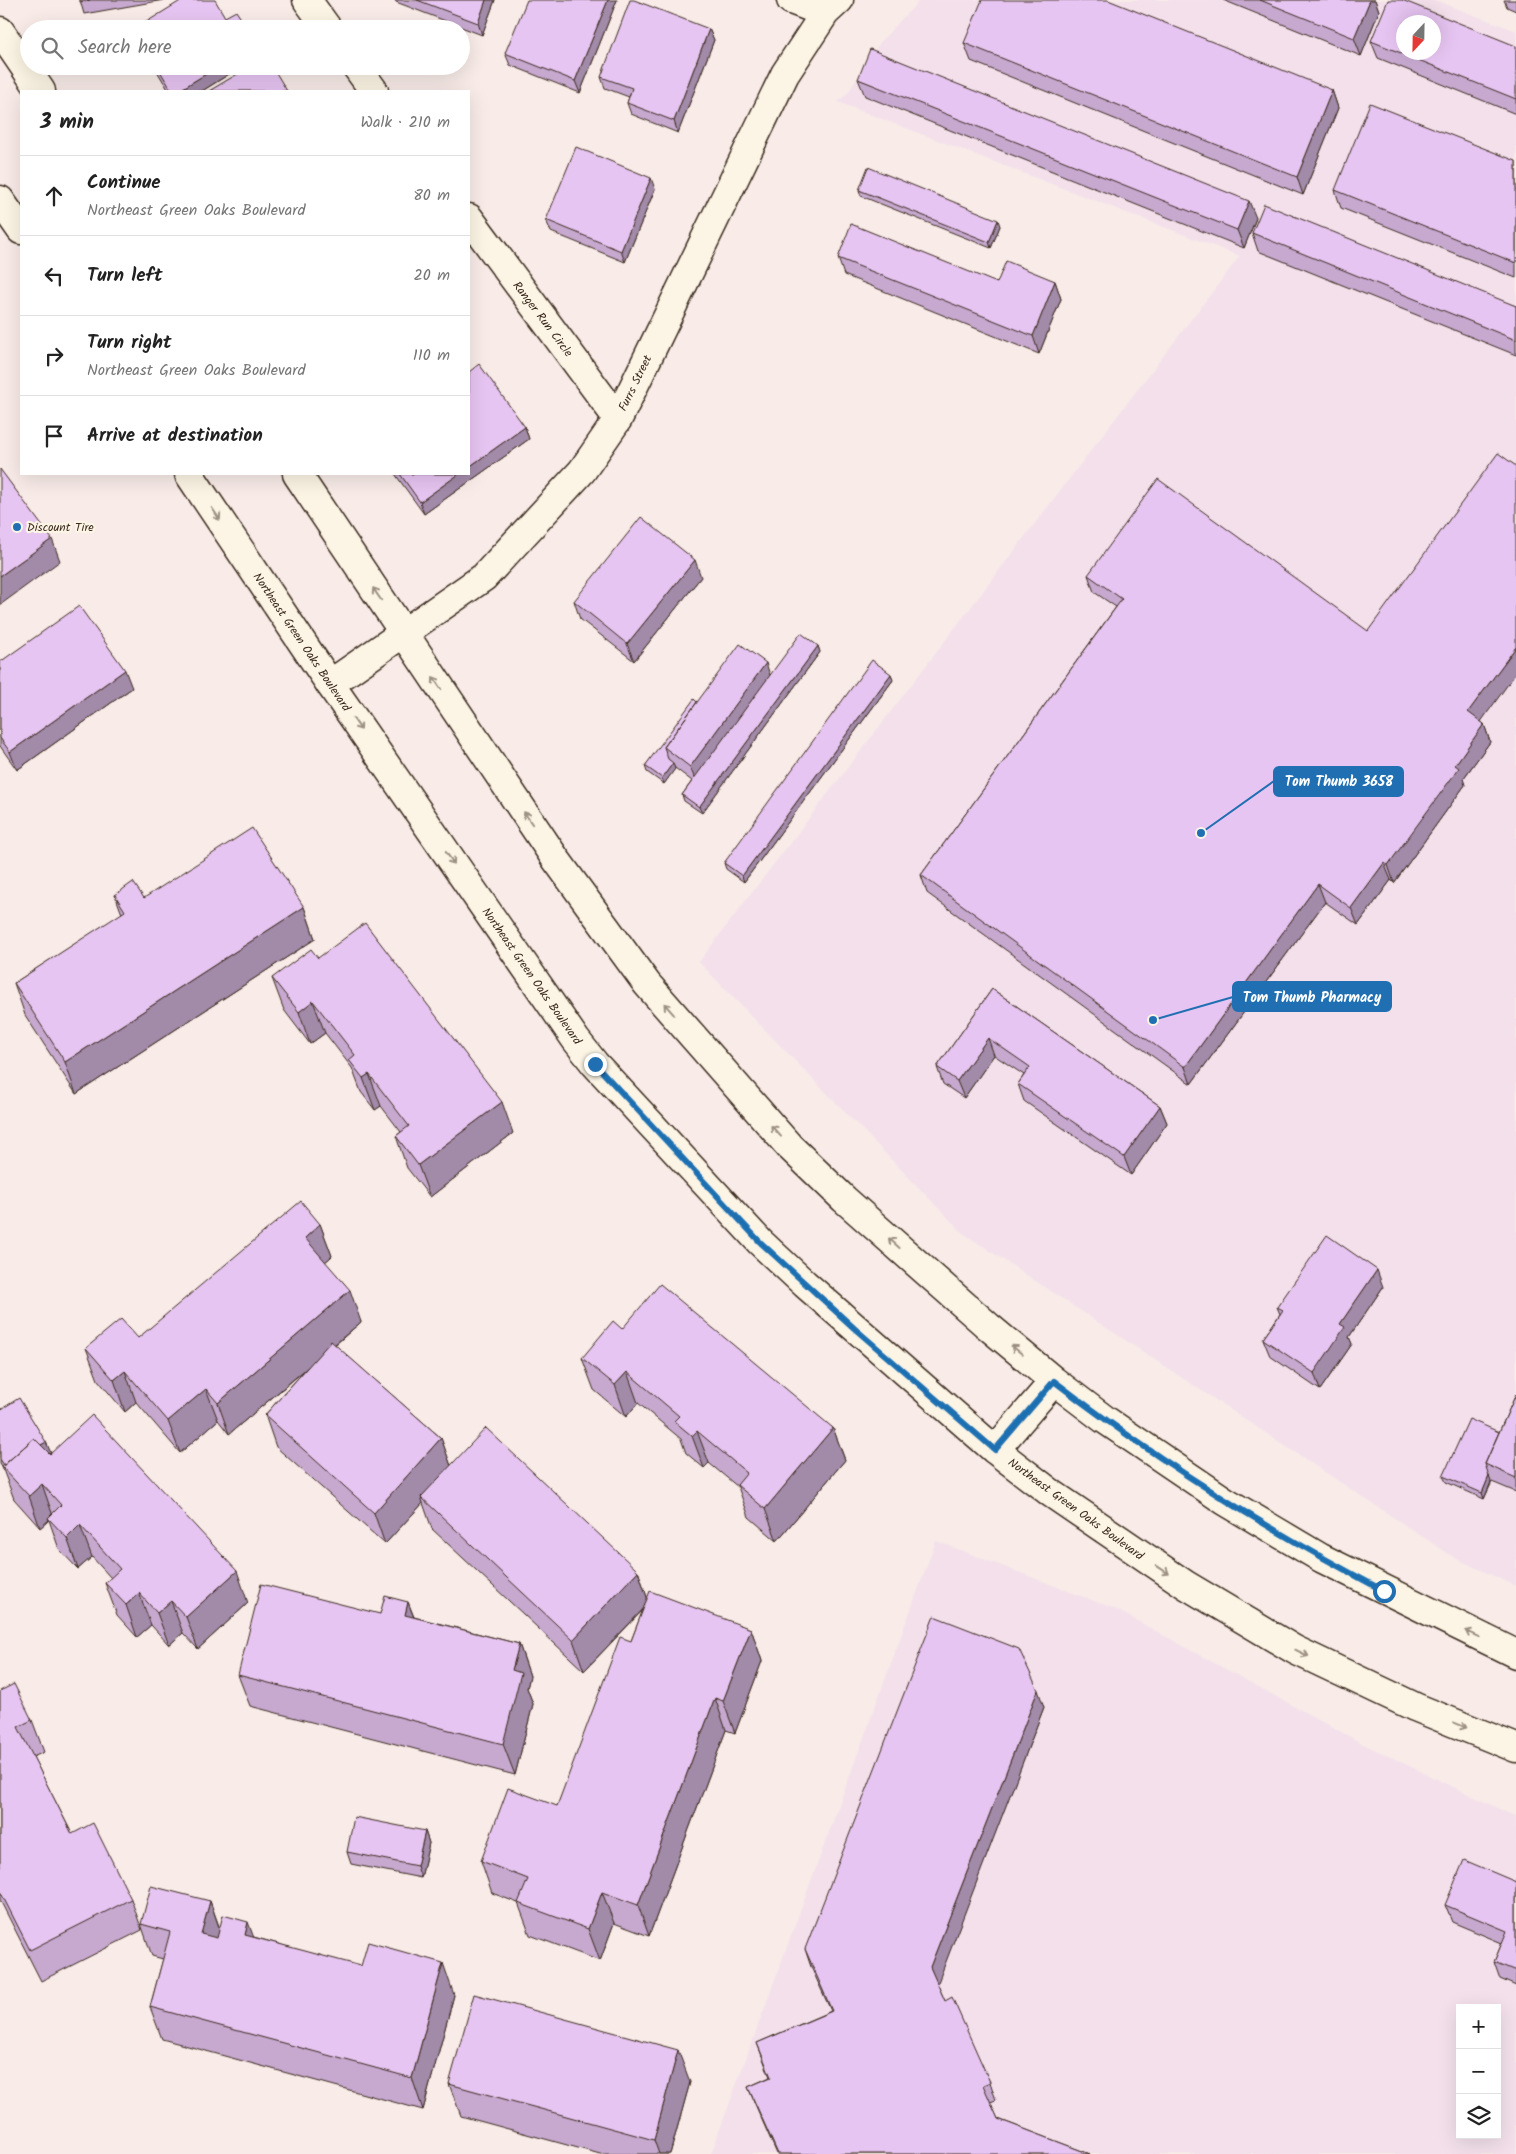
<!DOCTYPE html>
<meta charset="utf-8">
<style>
:root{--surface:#fff;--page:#f6f6f6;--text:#222;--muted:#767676;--line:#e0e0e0}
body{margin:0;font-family:Kalam,sans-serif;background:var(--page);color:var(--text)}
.controls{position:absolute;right:15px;bottom:15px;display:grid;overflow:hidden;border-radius:0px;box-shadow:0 5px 20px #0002}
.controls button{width:45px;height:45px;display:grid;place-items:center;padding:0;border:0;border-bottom:1px solid var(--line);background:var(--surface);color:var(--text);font:25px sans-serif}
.compass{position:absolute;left:1396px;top:15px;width:45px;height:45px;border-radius:50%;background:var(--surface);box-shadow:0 5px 20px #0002;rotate:202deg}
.stop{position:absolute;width:15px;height:15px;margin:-11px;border:4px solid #1f6fb2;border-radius:50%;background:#fff}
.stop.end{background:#1f6fb2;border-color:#fff;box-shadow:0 1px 5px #0008}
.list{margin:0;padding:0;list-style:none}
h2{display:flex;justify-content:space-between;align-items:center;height:65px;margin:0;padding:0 20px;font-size:21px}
h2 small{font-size:16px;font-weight:400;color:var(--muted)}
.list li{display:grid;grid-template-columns:32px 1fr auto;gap:15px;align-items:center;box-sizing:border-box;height:80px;padding:0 20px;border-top:1px solid var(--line)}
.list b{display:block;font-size:19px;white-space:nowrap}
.list p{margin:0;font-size:16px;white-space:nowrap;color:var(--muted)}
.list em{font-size:16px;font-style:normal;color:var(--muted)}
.icon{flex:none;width:28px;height:28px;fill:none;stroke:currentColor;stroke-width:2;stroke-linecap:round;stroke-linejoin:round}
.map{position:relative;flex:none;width:1516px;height:2154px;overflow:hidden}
.search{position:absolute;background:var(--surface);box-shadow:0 5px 20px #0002;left:20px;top:20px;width:450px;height:55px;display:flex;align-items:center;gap:12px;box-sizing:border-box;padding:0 18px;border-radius:28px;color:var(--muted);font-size:19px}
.panel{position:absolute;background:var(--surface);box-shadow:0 5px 20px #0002;left:20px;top:90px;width:450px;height:385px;border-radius:0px}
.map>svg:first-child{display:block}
</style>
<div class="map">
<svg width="1516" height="2154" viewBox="0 0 1516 2154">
<rect width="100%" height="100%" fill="#f8ebe8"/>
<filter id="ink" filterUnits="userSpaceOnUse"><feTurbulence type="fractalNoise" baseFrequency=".02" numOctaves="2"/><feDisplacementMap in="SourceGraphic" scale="10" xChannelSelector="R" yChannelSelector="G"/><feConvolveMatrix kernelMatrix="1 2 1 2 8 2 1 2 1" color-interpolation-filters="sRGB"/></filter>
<g filter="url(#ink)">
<!-- built -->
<path fill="#f3e0eb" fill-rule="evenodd" d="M 920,0 L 1434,0 L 1516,31 L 1516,1586 L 1455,1558 L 963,1233 L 699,962 L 1240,256 L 838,102 L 848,93 L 881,41 ZM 1404,22 L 1434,22 L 1434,52 L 1404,52 Z
M 936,1541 L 1115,1609 L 1363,1744 L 1516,1817 L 1516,2154 L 711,2154 ZM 1460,2008 L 1497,2008 L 1497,2135 L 1460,2135 Z"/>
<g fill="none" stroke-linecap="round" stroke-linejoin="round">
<!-- minor casing -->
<g stroke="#3b2a1e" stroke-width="31">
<path id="minor" d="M 307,0 L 328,29
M 791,0 L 825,13
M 356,66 L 374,91
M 469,218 L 618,419
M 330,684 L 484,577 L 582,471 L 618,419 L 785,74 L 825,13 L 839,0"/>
</g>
<!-- major casing -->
<g stroke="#3b2a1e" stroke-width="31">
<path id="major" d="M 0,31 L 41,91
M 0,200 L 21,230
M 189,474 L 330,684 L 576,1040 L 595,1064 L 760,1242 L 805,1284 L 995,1450 L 1051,1493 L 1186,1585 L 1295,1650 L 1415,1707 L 1516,1748
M 297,474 L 555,858 L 647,984 L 789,1146 L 844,1199 L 989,1327 L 1054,1381 L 1104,1419 L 1225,1501 L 1321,1558 L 1516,1654
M 995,1450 L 1054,1381"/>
</g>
<!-- minor -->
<use href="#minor" stroke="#fcf5e5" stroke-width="28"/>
<!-- major -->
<use href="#major" stroke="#fcf5e5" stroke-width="28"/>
</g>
<!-- wall -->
<path fill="#c7a9d0" stroke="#3b2a1e" d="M 80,0 L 164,0 L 84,14 Z
M 395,0 L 495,0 L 482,35 L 396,2 Z
M 617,0 L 580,93 L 510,65 L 505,53 Z
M 1223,0 L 1375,0 L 1379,11 L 1361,56 Z
M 1504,0 L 1516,0 L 1516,11 L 1507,7 Z
M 709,29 L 714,40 L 678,133 L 631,114 L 627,103 L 629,97 L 605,88 L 601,77 Z
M 1371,41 L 1516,46 L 1516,114 L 1378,58 Z
M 964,43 L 1332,90 L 1338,108 L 1303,195 L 971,61 Z
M 154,66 L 242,66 L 202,91 L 169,91 Z
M 858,79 L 1256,218 L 1244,248 L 865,96 Z
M 1516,161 L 1516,278 L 1341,208 L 1335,190 Z
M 655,189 L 625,262 L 551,232 L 546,220 Z
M 859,190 L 1000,226 L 991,248 L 861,196 Z
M 1252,233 L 1516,306 L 1516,355 L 1258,251 Z
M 838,258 L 997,283 L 1055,281 L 1061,299 L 1039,354 L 844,275 Z
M 525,427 L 529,439 L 424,514 L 395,474 L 469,474 Z
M 1088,575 L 1481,722 L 1484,724 L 1490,742 L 1463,779 L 1465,785 L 1394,883 L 1391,880 L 1358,925 L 1325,902 L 1191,1084 L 927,893 L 921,875 L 1116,607 L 1094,592 Z
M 701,577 L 634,661 L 580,619 L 574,601 Z
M 818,646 L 820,652 L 702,813 L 684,801 L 682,795 L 692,781 L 675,768 L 664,784 L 647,772 L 645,766 L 697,702 L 770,675 Z
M 0,662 L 132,688 L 17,770 L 0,746 Z
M 893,680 L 744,882 L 726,869 L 724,863 Z
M 115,895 L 144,898 L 304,907 L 315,939 L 76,1094 L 25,1015 L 14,983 L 122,914 Z
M 318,958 L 513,1133 L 430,1197 L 407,1168 L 396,1136 L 401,1132 L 381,1106 L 375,1110 L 361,1092 L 352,1068 L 325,1033 L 310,1044 L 284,1010 L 272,978 Z
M 992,989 L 1160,1106 L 1167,1123 L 1131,1175 L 1024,1101 L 1018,1084 L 1024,1075 L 994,1055 L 964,1098 L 943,1084 L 937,1067 Z
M 320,1224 L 332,1256 L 325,1262 L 361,1322 L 335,1345 L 441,1438 L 451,1466 L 638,1571 L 647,1597 L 751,1629 L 762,1661 L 735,1733 L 726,1730 L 649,1936 L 614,1923 L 600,1961 L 530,1935 L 518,1903 L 492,1893 L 481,1861 L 557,1806 L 631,1641 L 643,1610 L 584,1671 L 432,1529 L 423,1503 L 385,1544 L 276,1447 L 265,1415 L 305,1370 L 229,1434 L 218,1420 L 180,1453 L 136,1402 L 125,1412 L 98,1380 L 86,1348 L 138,1338 Z
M 1383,1287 L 1349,1337 L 1352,1344 L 1320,1390 L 1270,1356 L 1263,1339 L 1280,1314 L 1277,1307 Z
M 622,1329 L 833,1428 L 845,1460 L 777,1541 L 749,1517 L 738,1487 L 709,1463 L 704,1468 L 686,1453 L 681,1439 L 638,1403 L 626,1417 L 594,1390 L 582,1358 Z
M 1516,1394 L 1516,1492 L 1492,1482 L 1484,1499 L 1446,1482 L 1443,1476 L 1499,1432 Z
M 0,1410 L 46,1442 L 50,1453 L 248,1603 L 198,1649 L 183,1633 L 169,1645 L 151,1625 L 137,1637 L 117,1615 L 105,1583 L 111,1578 L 92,1557 L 78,1569 L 59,1549 L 49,1520 L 40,1528 L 14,1499 L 2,1467 L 0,1464 Z
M 408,1602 L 414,1617 L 519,1644 L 530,1676 L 527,1688 L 533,1704 L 515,1775 L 250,1706 L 238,1675 Z
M 0,1691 L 32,1720 L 44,1752 L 33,1757 L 72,1834 L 131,1899 L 142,1930 L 41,1981 L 0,1900 Z
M 1044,1707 L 937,1983 L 945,2001 L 990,2082 L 996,2100 L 990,2102 L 998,2119 L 1090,2154 L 777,2154 L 755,2104 L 748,2087 L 770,2077 L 757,2043 L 831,2011 L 811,1967 L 805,1949 Z
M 425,1831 L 429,1843 L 421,1878 L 351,1864 L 347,1852 Z
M 1516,1882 L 1516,1986 L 1500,1979 L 1494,1962 L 1502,1943 L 1452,1922 L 1445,1905 Z
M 210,1901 L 220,1929 L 254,1937 L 454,1995 L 423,2110 L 162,2039 L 150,2007 L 163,1959 L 152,1956 L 141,1924 Z
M 690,2082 L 670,2154 L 600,2154 L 461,2116 L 449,2084 Z"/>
<!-- shaded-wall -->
<path fill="#a28aa9" stroke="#3b2a1e" d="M 486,0 L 495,0 L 482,35 L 478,23 Z
M 608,0 L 617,0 L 580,93 L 575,81 Z
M 1370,0 L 1375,0 L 1379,11 L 1361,56 L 1354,38 Z
M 709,29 L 714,40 L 678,133 L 674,121 Z
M 219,66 L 242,66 L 202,91 L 178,91 Z
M 1332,90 L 1338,108 L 1303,195 L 1297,177 Z
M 651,178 L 655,189 L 625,262 L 621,251 Z
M 1249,201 L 1256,218 L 1244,248 L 1237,230 Z
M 998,220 L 1000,226 L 991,248 L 989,242 Z
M 1055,281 L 1061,299 L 1039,354 L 1033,336 Z
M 525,427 L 529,439 L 424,514 L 420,502 L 459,474 L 469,474 L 469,467 Z
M 52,539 L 60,561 L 0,605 L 0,576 Z
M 695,560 L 701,577 L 634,661 L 627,644 Z
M 818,646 L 820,652 L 702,813 L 699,807 Z
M 1516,647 L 1516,673 L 1475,730 L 1468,712 Z
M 766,663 L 772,681 L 697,784 L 690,767 Z
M 125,670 L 132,688 L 17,770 L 10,752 Z
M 891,674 L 893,680 L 744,882 L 742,876 Z
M 1484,724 L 1490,742 L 1463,779 L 1465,785 L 1394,883 L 1388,865 L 1455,765 Z
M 673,763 L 675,769 L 664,784 L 662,778 Z
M 1384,863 L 1391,880 L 1358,925 L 1351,908 Z
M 1318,884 L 1325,902 L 1191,1084 L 1185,1067 Z
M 304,907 L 315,939 L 76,1094 L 65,1062 Z
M 313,1001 L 325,1033 L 310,1044 L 299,1012 Z
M 988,1038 L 994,1055 L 964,1098 L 957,1081 Z
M 369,1074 L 381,1106 L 375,1110 L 363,1078 Z
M 502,1102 L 513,1133 L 430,1197 L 418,1165 Z
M 1160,1106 L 1167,1123 L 1131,1175 L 1124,1157 Z
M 320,1224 L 332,1256 L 316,1270 L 305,1238 Z
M 1377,1270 L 1383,1287 L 1349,1337 L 1352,1344 L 1320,1390 L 1314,1373 L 1340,1324 Z
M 350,1290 L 361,1322 L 229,1434 L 218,1403 Z
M 125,1371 L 136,1402 L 125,1412 L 114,1380 Z
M 627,1372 L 638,1403 L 626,1417 L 615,1385 Z
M 206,1389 L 218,1420 L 180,1453 L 168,1421 Z
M 833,1428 L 845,1460 L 777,1541 L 765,1509 Z
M 697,1431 L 709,1463 L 704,1468 L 692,1436 Z
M 441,1438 L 452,1469 L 421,1497 L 423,1503 L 385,1544 L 374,1513 Z
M 46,1442 L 51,1453 L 5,1467 Z
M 1489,1476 L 1491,1482 L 1484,1499 L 1482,1493 Z
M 42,1484 L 53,1516 L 48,1518 L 49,1520 L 40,1528 L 29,1496 Z
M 80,1525 L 92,1557 L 78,1569 L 67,1538 Z
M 237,1571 L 248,1603 L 198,1649 L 186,1617 Z
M 638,1571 L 649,1603 L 584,1671 L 573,1640 Z
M 139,1593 L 151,1625 L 137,1637 L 126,1605 Z
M 171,1601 L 183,1633 L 169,1645 L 157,1613 Z
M 408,1602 L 420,1634 L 405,1615 Z
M 751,1629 L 762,1661 L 735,1733 L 723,1701 Z
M 519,1644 L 530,1676 L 527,1688 L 533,1704 L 515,1775 L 503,1744 L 512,1670 Z
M 1038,1690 L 1044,1707 L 937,1985 L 930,1967 Z
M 715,1698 L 726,1730 L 649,1936 L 638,1905 Z
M 425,1831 L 429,1843 L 421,1878 L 417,1866 Z
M 602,1892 L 614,1923 L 600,1961 L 588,1929 Z
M 210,1901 L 221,1933 L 212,1965 L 201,1934 Z
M 248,1922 L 260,1954 L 245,1935 Z
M 443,1963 L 454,1995 L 423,2110 L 412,2078 Z
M 678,2050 L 690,2082 L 670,2154 L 659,2154 L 654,2140 Z"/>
<!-- building -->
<path fill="#e7c5f2" stroke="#3b2a1e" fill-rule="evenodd" d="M 80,0 L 90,0 L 80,2 Z
M 182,0 L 215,0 L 225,17 L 236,11 L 248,29 L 135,29 Z
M 417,0 L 486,0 L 478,23 Z
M 527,0 L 608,0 L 575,81 L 505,53 Z
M 630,0 L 634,0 L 709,29 L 674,121 L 627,103 L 632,88 L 601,77 Z
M 982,0 L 1108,0 L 1332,90 L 1297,177 L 964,43 Z
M 1260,0 L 1370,0 L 1354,38 Z
M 1388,0 L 1402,0 L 1516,46 L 1516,99 L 1371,41 ZM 1404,22 L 1434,22 L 1434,52 L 1404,52 Z
M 870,49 L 1249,201 L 1237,230 L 858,79 Z
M 157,66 L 219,66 L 178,91 L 172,91 Z
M 251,66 L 272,66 L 287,91 L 209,91 Z
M 1370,103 L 1516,161 L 1516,263 L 1335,190 Z
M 576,147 L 651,178 L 621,251 L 546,220 Z
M 868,167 L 998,220 L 989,242 L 859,190 Z
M 1264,204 L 1516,306 L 1516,340 L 1252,233 Z
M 851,224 L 997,283 L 1006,261 L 1055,281 L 1033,336 L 838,258 Z
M 479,364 L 525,427 L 469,467 L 469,372 Z
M 1498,453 L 1516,466 L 1516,647 L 1468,712 L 1484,724 L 1455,765 L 1459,768 L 1388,865 L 1384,863 L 1351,908 L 1318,884 L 1185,1067 L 921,875 L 1122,599 L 1088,575 L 1158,479 L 1368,631 Z
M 0,469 L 52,539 L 0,576 Z
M 400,474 L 459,474 L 420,502 Z
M 641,517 L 695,560 L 627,644 L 574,601 Z
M 79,606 L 125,670 L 10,752 L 0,738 L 0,662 Z
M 801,633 L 818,646 L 699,807 L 682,795 Z
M 740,644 L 766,663 L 690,767 L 664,747 Z
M 872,660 L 891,674 L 742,876 L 724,863 Z
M 694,699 L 697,702 L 664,747 L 668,759 L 673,763 L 662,778 L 645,766 Z
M 252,828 L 304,907 L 65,1062 L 14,983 L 125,911 L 115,895 L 133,882 L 144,898 Z
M 365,923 L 502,1102 L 418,1165 L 396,1136 L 409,1126 L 369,1074 L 363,1078 L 349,1060 L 355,1055 L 313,1001 L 299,1012 L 272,978 L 311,949 L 318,958 Z
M 992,989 L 1160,1106 L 1124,1157 L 1018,1084 L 1030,1067 L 988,1038 L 957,1081 L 937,1067 Z
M 301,1201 L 320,1224 L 305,1238 L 350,1290 L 218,1403 L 206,1389 L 168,1421 L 125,1371 L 114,1380 L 86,1348 L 121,1319 L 138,1338 Z
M 1327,1235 L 1377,1270 L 1340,1324 L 1345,1327 L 1314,1373 L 1263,1339 L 1283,1310 L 1277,1307 Z
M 660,1284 L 833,1428 L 765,1509 L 737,1485 L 747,1473 L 697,1431 L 692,1436 L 674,1421 L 679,1416 L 627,1372 L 615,1385 L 582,1358 L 613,1321 L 622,1329 Z
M 331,1341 L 441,1438 L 374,1513 L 265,1415 Z
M 1516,1394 L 1516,1478 L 1485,1464 Z
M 19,1398 L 46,1442 L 41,1445 L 34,1438 L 4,1465 L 0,1459 L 0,1410 Z
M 92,1415 L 237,1571 L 186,1617 L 171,1601 L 157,1613 L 139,1593 L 126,1605 L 105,1583 L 120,1569 L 80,1525 L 67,1538 L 48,1518 L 61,1505 L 42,1484 L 29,1496 L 2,1467 L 34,1438 L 50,1454 Z
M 1469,1419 L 1499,1432 L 1485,1464 L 1489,1476 L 1482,1493 L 1443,1476 Z
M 486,1428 L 638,1571 L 573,1640 L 421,1497 Z
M 261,1584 L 380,1614 L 385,1596 L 408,1602 L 405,1615 L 519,1644 L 512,1670 L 521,1673 L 503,1744 L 238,1675 Z
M 650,1591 L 751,1629 L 723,1701 L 715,1698 L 638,1905 L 602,1892 L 588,1929 L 518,1903 L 528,1879 L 481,1861 L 508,1788 L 557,1806 L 620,1637 L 631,1641 Z
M 934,1616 L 1019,1649 L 1038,1690 L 930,1967 L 945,2001 L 952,1997 L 990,2082 L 983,2085 L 998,2119 L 1090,2154 L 778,2154 L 748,2087 L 771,2077 L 757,2043 L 832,2011 L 805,1949 Z
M 14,1684 L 32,1720 L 18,1727 L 72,1834 L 93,1823 L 131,1899 L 30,1950 L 0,1891 L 0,1691 Z
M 354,1817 L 425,1831 L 417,1866 L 347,1852 Z
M 1464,1860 L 1516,1882 L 1516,1971 L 1494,1962 L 1507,1931 L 1445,1905 Z
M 151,1886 L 210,1901 L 201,1934 L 217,1938 L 223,1915 L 248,1922 L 245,1935 L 361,1966 L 368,1942 L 443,1963 L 412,2078 L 150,2007 L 170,1932 L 141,1924 Z
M 474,1994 L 678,2050 L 654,2140 L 449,2084 Z"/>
<!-- one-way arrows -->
<defs><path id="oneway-shaft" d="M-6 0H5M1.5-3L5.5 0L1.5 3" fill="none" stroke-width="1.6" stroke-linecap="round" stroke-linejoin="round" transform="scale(1.25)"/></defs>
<g stroke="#9c9082">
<use href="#oneway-shaft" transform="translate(216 514) rotate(56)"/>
<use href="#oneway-shaft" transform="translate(377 594) rotate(-124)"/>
<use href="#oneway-shaft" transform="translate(437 683) rotate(-124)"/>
<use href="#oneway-shaft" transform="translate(357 724) rotate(55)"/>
<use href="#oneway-shaft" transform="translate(528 818) rotate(-124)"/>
<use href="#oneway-shaft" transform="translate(450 858) rotate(55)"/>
<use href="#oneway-shaft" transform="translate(669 1009) rotate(-131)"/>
<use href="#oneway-shaft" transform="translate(776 1131) rotate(-132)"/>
<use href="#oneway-shaft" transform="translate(894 1243) rotate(-138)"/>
<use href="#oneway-shaft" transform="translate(1017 1350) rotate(-141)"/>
<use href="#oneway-shaft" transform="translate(1163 1570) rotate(33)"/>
<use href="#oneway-shaft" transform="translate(1472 1634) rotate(-155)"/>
<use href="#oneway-shaft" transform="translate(1302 1653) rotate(26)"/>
<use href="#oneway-shaft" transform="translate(1460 1725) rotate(22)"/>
</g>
</g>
<g fill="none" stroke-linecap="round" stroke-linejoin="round" filter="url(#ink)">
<!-- route -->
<path stroke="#1f6fb2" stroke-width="6" d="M 595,1064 L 760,1242 L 854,1328 L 995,1450 L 1054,1381 C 1158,1461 1268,1530 1384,1591"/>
</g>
<!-- markers -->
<circle fill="#1f6fb2" stroke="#fcf5e5" stroke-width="2" cx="17" cy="527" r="5"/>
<g text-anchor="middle" stroke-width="4.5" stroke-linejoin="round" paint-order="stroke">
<!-- street labels -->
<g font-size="12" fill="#3b2a1e" stroke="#fcf5e5">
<text transform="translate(543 319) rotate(53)" y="4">Ranger Run Circle</text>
<text transform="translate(635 383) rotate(-64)" y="4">Furrs Street</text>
<text transform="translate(302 642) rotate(56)" y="4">Northeast Green Oaks Boulevard</text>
<text transform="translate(532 976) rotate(55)" y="4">Northeast Green Oaks Boulevard</text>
<text transform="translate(1076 1509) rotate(36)" y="4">Northeast Green Oaks Boulevard</text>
</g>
<!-- poi labels -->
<g font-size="12" fill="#3b2a1e" stroke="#fcf5e5" text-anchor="start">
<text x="27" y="531">Discount Tire</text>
</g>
</g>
<!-- callouts -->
<path fill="none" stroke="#1f6fb2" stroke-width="2" d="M1201 833L1274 781M1153 1020L1233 997"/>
<g fill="#1f6fb2" stroke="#fcf5e5" stroke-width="2">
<circle cx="1201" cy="833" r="5"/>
<circle cx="1153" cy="1020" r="5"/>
</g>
<g fill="#1f6fb2" stroke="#1f6fb2" stroke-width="2">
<rect x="1274" y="767" width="129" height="29" rx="5"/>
<rect x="1233" y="982" width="158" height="29" rx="5"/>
</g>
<g font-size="14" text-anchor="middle" font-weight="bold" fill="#fff">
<text x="1339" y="786">Tom Thumb 3658</text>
<text x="1312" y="1002">Tom Thumb Pharmacy</text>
</g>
</svg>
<div class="controls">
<button>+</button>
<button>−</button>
<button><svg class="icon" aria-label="layers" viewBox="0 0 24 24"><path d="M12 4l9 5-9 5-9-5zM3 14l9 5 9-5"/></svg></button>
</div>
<svg class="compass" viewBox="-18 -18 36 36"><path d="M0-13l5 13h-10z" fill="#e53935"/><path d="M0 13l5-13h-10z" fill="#767676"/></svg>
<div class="stop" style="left:1384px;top:1591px"></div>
<div class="stop end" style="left:595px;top:1064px"></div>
<div class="search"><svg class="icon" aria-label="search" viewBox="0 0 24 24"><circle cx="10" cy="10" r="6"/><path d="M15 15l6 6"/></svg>Search here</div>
<section class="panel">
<h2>3 min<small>Walk · 210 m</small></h2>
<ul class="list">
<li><svg class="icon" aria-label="ahead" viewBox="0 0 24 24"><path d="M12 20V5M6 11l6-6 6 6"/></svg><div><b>Continue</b><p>Northeast Green Oaks Boulevard</p></div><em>80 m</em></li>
<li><svg class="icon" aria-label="left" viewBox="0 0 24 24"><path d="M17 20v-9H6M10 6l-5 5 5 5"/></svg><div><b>Turn left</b></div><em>20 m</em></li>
<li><svg class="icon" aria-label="right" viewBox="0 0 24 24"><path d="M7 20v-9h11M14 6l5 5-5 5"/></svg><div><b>Turn right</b><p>Northeast Green Oaks Boulevard</p></div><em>110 m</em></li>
<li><svg class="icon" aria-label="arrive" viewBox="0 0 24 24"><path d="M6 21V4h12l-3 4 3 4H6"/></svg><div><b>Arrive at destination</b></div></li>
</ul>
</section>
</div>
